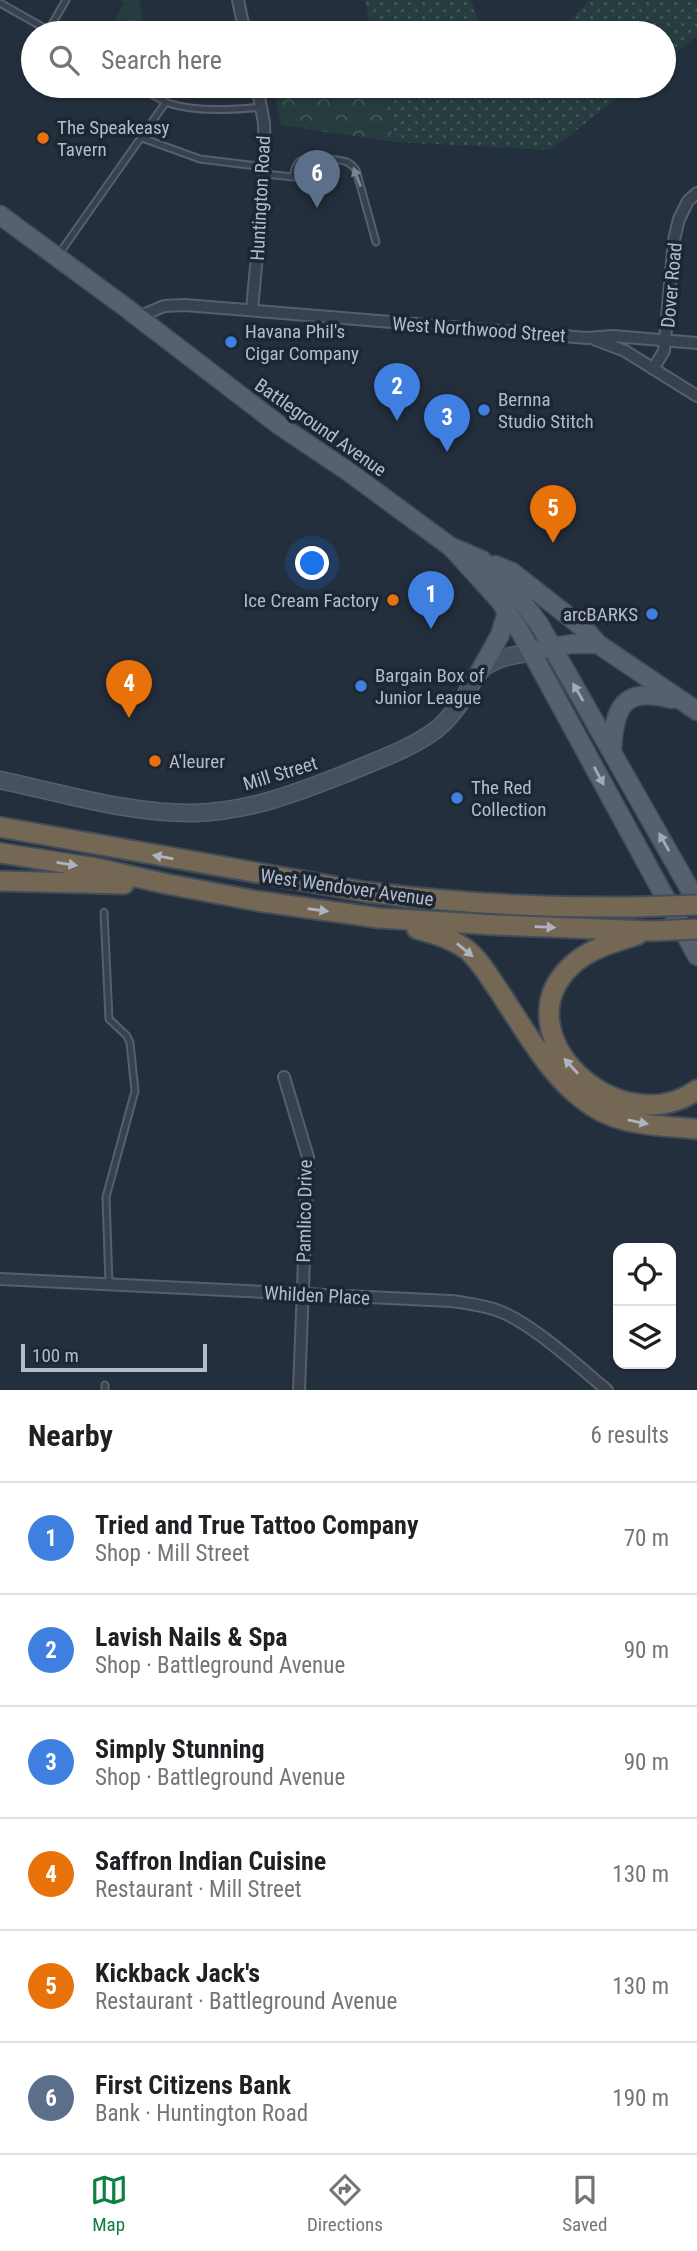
<!DOCTYPE html>
<meta charset="utf-8">
<style>
:root{--surface:#fff;--page:#f6f6f6;--text:#202124;--muted:#757577;--line:#e0e0e0;--accent:#0b8043}
body{margin:0;font-family:"Roboto Condensed",sans-serif;background:var(--page);color:var(--text)}
.controls{position:absolute;right:21px;bottom:21px;display:grid;overflow:hidden;border-radius:14px;box-shadow:0 2px 5px #0004}
.controls button{width:63px;height:63px;display:grid;place-items:center;padding:0;border:0;border-bottom:2px solid var(--line);background:var(--surface);color:var(--text);font:35px sans-serif}
.scale{position:absolute;left:21px;bottom:18px;width:186px;box-sizing:border-box;padding-left:7px;border:4px solid #b4bcc9;border-top:0;font-size:19px;line-height:24px;white-space:nowrap;color:#b4bcc9;-webkit-text-stroke:5px #1d2633;paint-order:stroke}
.you{position:absolute;left:313px;top:564px;width:24px;height:24px;margin:-18px;border:5px solid #fff;border-radius:50%;background:#1a73e8;box-shadow:0 0 0 10px #1a73e833}
.badge{display:grid;place-items:center;width:46px;height:46px;border-radius:50%;background:var(--accent);color:#fff;font-size:23px;font-weight:700}
.pin{position:absolute;translate:-50% -58px;filter:drop-shadow(0 2px 4px #0008)}
.pin::after{content:'';position:absolute;top:37px;width:24px;height:21px;background:inherit;clip-path:polygon(0 0,100% 0,50% 100%)}
.list{margin:0;padding:0;list-style:none}
h2{display:flex;justify-content:space-between;align-items:center;height:91px;margin:0;padding:0 28px;font-size:30px}
h2 small{font-size:23px;font-weight:400;color:var(--muted)}
.list li{display:grid;grid-template-columns:46px 1fr auto;gap:21px;align-items:center;box-sizing:border-box;height:112px;padding:0 28px;border-top:2px solid var(--line)}
.list b{display:block;font-size:26px;white-space:nowrap}
.list p{margin:0;font-size:23px;white-space:nowrap;color:var(--muted)}
.list em{font-size:23px;font-style:normal;color:var(--muted)}
.icon{flex:none;width:38px;height:38px;fill:none;stroke:currentColor;stroke-width:2;stroke-linecap:round;stroke-linejoin:round}
.map{position:relative;flex:none;width:697px;height:1390px;overflow:hidden}
.search{position:absolute;background:var(--surface);box-shadow:0 2px 5px #0004;left:21px;right:21px;top:21px;height:77px;display:flex;align-items:center;gap:18px;box-sizing:border-box;padding:0 24px;border-radius:38px;color:var(--muted);font-size:26px}
.sheet{height:763px;background:var(--surface)}
nav{display:flex;justify-content:space-around;align-items:center;box-sizing:border-box;height:98px;border-top:2px solid var(--line);background:var(--surface);font-size:19px;color:var(--muted)}
nav a{display:grid;justify-items:center;gap:4px}
nav .on{color:var(--accent)}
.map>svg:first-child{display:block}
</style>
<div class="map">
<svg width="697" height="1390" viewBox="0 0 697 1390">
<defs>
<pattern id="grass-dots" width="8" height="8" patternUnits="userSpaceOnUse" patternTransform="scale(1.75)"><rect width="8" height="8" fill="#263c3f"/><path d="M2 2h.1M6 6h.1" fill="none" stroke="#435659" stroke-width="1.8" stroke-linecap="round"/></pattern>
<pattern id="forest-crowns" width="20" height="18" patternUnits="userSpaceOnUse" patternTransform="scale(1.75)"><rect width="20" height="18" fill="#263c3f"/><path d="M2 6a3 3 0 1 1 6 0M12 15a3 3 0 1 1 6 0" fill="none" stroke="#435659"/></pattern>
</defs>
<rect width="100%" height="100%" fill="#242f3e"/>
<!-- grass -->
<path fill="url(#grass-dots)" d="M 365,0 L 471,0 L 478,20 L 490,33 L 372,33 Z
M 589,0 L 697,0 L 697,36 L 664,62 L 664,33 L 558,33 Z
M 383,86 L 633,86 L 551,150 L 394,142 Z"/>
<!-- forest -->
<path fill="url(#forest-crowns)" d="M 120,0 L 139,0 L 146,33 L 109,33 L 124,3 Z
M 274,86 L 383,86 L 394,142 L 281,125 Z"/>
<g fill="none" stroke-linecap="round" stroke-linejoin="round">
<!-- lane casing -->
<g stroke="#565f6c" stroke-width="9">
<path id="lane" d="M 0,3 L 53,33
M 48,31 L 66,0
M 139,86 C 148,91 158,99 168,103 C 194,112 234,110 262,107
M 142,138 L 200,159 L 265,167
M 265,174 L 293,177 C 294,172 295,164 300,161 C 306,157 340,159 347,162 C 352,165 352,165 356,170 L 376,242
M 59,254 L 166,102
M 104,912 L 109,1019 L 127,1036 L 130,1043 L 135,1091 L 106,1197 L 109,1284
M 105,1385 L 105,1390"/>
</g>
<!-- street casing -->
<g stroke="#565f6c" stroke-width="14">
<path id="street" d="M 238,0 L 245,33
M 252,310 L 265,167 L 264,123 L 257,86
M 138,317 L 164,306 L 185,305 L 587,338 L 613,336 L 697,343
M 596,340 L 625,351 L 697,396
M 653,369 L 664,351 L 674,240 L 679,219 L 688,201 L 697,193
M 284,1077 L 308,1157 L 299,1390
M 0,1279 L 451,1301 C 467,1303 483,1305 499,1311 C 532,1323 579,1367 607,1390"/>
</g>
<!-- secondary casing -->
<g stroke="#565f6c" stroke-width="19">
<path id="secondary" d="M 0,780 C 63,793 129,814 193,813 C 247,812 297,793 347,773 C 375,761 413,748 437,729 C 445,723 453,713 459,705 C 468,693 473,675 486,666 C 499,657 516,655 531,652"/>
</g>
<!-- primary casing -->
<g stroke="#414a57" stroke-width="21">
<path id="primary" d="M 0,215 L 125,307 L 279,425 L 349,472 L 451,547 L 500,601 L 521,633 L 697,956
M 454,548 L 482,560 L 518,596 L 539,624 L 697,902
M 495,565 L 512,572 L 586,630 L 598,644
M 541,649 L 572,644 L 598,644 L 697,711
M 480,671 L 500,635 L 507,612
M 612,751 C 614,707 623,686 672,699"/>
</g>
<!-- highway casing -->
<g stroke="#434c59" stroke-width="23">
<path id="highway" d="M 0,827 L 366,892 C 455,903 543,908 633,907
M 0,853 L 96,868 L 167,884 L 257,901 L 379,918 L 496,925 L 652,931
M 0,881 L 124,884
M 417,929 C 434,934 451,938 466,949 C 480,960 489,977 499,991 C 529,1036 557,1091 607,1114 C 634,1126 668,1126 697,1129
M 637,935 C 614,942 588,949 570,967 C 501,1034 618,1145 697,1090"/>
</g>
<!-- lane -->
<use href="#lane" stroke="#38414e" stroke-width="5"/>
<!-- street -->
<use href="#street" stroke="#38414e" stroke-width="10"/>
<!-- secondary -->
<use href="#secondary" stroke="#465061" stroke-width="16"/>
<!-- primary -->
<use href="#primary" stroke="#56606e" stroke-width="18"/>
<!-- highway -->
<use href="#highway" stroke="#746855" stroke-width="19"/>
<!-- highway-bridge casing -->
<g stroke="#434c59" stroke-width="23" stroke-linecap="butt">
<path id="highway-bridge" d="M 633,907 L 697,905
M 652,931 L 697,929"/>
</g>
<!-- highway-bridge -->
<use href="#highway-bridge" stroke="#746855" stroke-width="19"/>
</g>
<!-- one-way arrows -->
<defs><path id="oneway-solid" d="M-6-.8H1V-3.2L6.5 0L1 3.2V.8H-6Z" transform="scale(1.75)"/></defs>
<use fill="#7c8592" href="#oneway-solid" transform="translate(357 177) rotate(-111)"/>
<g fill="#a1aab7">
<use href="#oneway-solid" transform="translate(578 692) rotate(-120)"/>
<use href="#oneway-solid" transform="translate(599 776) rotate(62)"/>
<use href="#oneway-solid" transform="translate(664 842) rotate(-119)"/>
</g>
<g fill="#aeb4bd">
<use href="#oneway-solid" transform="translate(163 857) rotate(-170)"/>
<use href="#oneway-solid" transform="translate(67 864) rotate(9)"/>
<use href="#oneway-solid" transform="translate(318 910) rotate(8)"/>
<use href="#oneway-solid" transform="translate(545 927) rotate(2)"/>
<use href="#oneway-solid" transform="translate(465 950) rotate(39)"/>
<use href="#oneway-solid" transform="translate(571 1066) rotate(-132)"/>
<use href="#oneway-solid" transform="translate(638 1122) rotate(12)"/>
</g>
<!-- markers -->
<g fill="#e8710a" stroke="#1d2633" stroke-width="2.5">
<circle cx="43" cy="138" r="7"/>
<circle cx="393" cy="600" r="7"/>
<circle cx="155" cy="761" r="7"/>
</g>
<g fill="#3f7fe0" stroke="#1d2633" stroke-width="2.5">
<circle cx="231" cy="342" r="7"/>
<circle cx="484" cy="410" r="7"/>
<circle cx="652" cy="614" r="7"/>
<circle cx="361" cy="686" r="7"/>
<circle cx="457" cy="798" r="7"/>
</g>
<g text-anchor="middle" stroke-width="7" stroke-linejoin="round" paint-order="stroke">
<!-- poi labels -->
<g font-size="19" fill="#b4bcc9" stroke="#1d2633" text-anchor="start">
<text x="57" y="134">The Speakeasy<tspan x="57" dy="22">Tavern</tspan></text>
<text x="245" y="338">Havana Phil's<tspan x="245" dy="22">Cigar Company</tspan></text>
<text x="498" y="406">Bernna<tspan x="498" dy="22">Studio Stitch</tspan></text>
<text x="379" y="607" text-anchor="end">Ice Cream Factory</text>
<text x="638" y="621" text-anchor="end">arcBARKS</text>
<text x="375" y="682">Bargain Box of<tspan x="375" dy="22">Junior League</tspan></text>
<text x="169" y="768">A'leurer</text>
<text x="471" y="794">The Red<tspan x="471" dy="22">Collection</tspan></text>
</g>
<!-- street labels -->
<g font-size="19" fill="#b4bcc9" stroke="#1d2633">
<text transform="translate(260 198) rotate(-87)" y="7">Huntington Road</text>
<text transform="translate(671 285) rotate(-85)" y="7">Dover Road</text>
<text transform="translate(479 329) rotate(4)" y="7">West Northwood Street</text>
<text transform="translate(321 427) rotate(35)" y="7">Battleground Avenue</text>
<text transform="translate(280 773) rotate(-17)" y="7">Mill Street</text>
<text transform="translate(347 887) rotate(8)" y="7">West Wendover Avenue</text>
<text transform="translate(304 1211) rotate(-89)" y="7">Pamlico Drive</text>
<text transform="translate(317 1295) rotate(3)" y="7">Whilden Place</text>
</g>
</g>
</svg>
<div class="controls">
<button><svg class="icon" aria-label="locate" viewBox="0 0 24 24"><circle cx="12" cy="12" r="6"/><path d="M12 2v4M12 18v4M2 12h4M18 12h4"/></svg></button>
<button><svg class="icon" aria-label="layers" viewBox="0 0 24 24"><path d="M12 4l9 5-9 5-9-5zM3 14l9 5 9-5"/></svg></button>
</div>
<div class="scale">100 m</div>
<div class="you"></div>
<div class="pin badge" style="left:431px;top:629px;background:#3f7fe0">1</div>
<div class="pin badge" style="left:397px;top:421px;background:#3f7fe0">2</div>
<div class="pin badge" style="left:447px;top:452px;background:#3f7fe0">3</div>
<div class="pin badge" style="left:129px;top:718px;background:#e8710a">4</div>
<div class="pin badge" style="left:553px;top:543px;background:#e8710a">5</div>
<div class="pin badge" style="left:317px;top:208px;background:#5c6f8a">6</div>
<div class="search"><svg class="icon" aria-label="search" viewBox="0 0 24 24"><circle cx="10" cy="10" r="6"/><path d="M15 15l6 6"/></svg>Search here</div>
</div>
<section class="sheet">
<h2>Nearby<small>6 results</small></h2>
<ul class="list">
<li><span class="badge" style="background:#3f7fe0">1</span><div><b>Tried and True Tattoo Company</b><p>Shop · Mill Street</p></div><em>70 m</em></li>
<li><span class="badge" style="background:#3f7fe0">2</span><div><b>Lavish Nails &amp; Spa</b><p>Shop · Battleground Avenue</p></div><em>90 m</em></li>
<li><span class="badge" style="background:#3f7fe0">3</span><div><b>Simply Stunning</b><p>Shop · Battleground Avenue</p></div><em>90 m</em></li>
<li><span class="badge" style="background:#e8710a">4</span><div><b>Saffron Indian Cuisine</b><p>Restaurant · Mill Street</p></div><em>130 m</em></li>
<li><span class="badge" style="background:#e8710a">5</span><div><b>Kickback Jack's</b><p>Restaurant · Battleground Avenue</p></div><em>130 m</em></li>
<li><span class="badge" style="background:#5c6f8a">6</span><div><b>First Citizens Bank</b><p>Bank · Huntington Road</p></div><em>190 m</em></li>
</ul>
</section>
<nav>
<a class="on"><svg class="icon" aria-label="map" viewBox="0 0 24 24"><path d="M3 6l6-2 6 2 6-2v14l-6 2-6-2-6 2zM9 4v14M15 6v14"/></svg>Map</a>
<a><svg class="icon" aria-label="directions" viewBox="0 0 24 24"><path d="M12 3l9 9-9 9-9-9zM9 14v-3h6M13 9l2 2-2 2"/></svg>Directions</a>
<a><svg class="icon" aria-label="saved" viewBox="0 0 24 24"><path d="M7 4h10v16l-5-4-5 4z"/></svg>Saved</a>
</nav>
